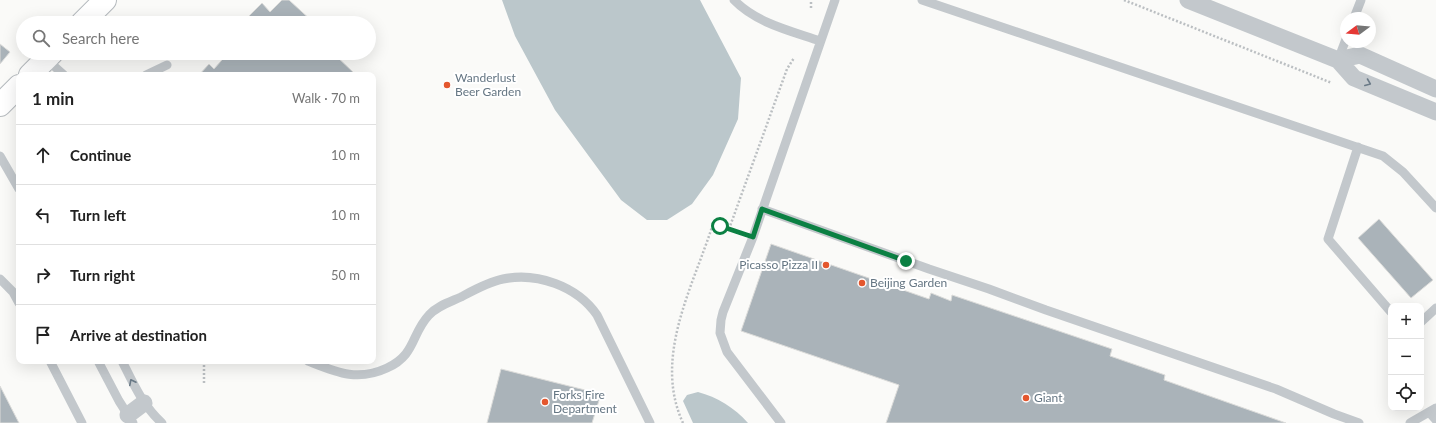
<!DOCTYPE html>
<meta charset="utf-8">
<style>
:root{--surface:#fff;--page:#f6f6f6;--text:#222;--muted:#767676;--line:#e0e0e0}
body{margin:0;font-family:Lato,sans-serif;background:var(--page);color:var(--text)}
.controls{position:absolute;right:12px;bottom:12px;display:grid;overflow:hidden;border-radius:8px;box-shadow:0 4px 16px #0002}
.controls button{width:36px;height:36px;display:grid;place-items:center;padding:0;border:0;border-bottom:1px solid var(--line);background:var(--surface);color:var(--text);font:20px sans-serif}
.compass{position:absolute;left:1340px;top:12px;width:36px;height:36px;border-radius:50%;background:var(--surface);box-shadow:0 4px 16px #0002;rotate:254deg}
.stop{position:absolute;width:12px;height:12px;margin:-9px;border:3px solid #0b8043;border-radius:50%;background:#fff}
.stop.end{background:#0b8043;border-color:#fff;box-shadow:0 1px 4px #0008}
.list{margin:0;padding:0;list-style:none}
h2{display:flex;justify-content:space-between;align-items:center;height:52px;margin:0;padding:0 16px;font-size:17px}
h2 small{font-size:13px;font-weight:400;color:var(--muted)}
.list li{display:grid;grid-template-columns:26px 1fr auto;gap:12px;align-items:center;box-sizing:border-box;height:60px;padding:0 16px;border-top:1px solid var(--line)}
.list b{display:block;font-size:15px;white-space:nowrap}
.list em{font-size:13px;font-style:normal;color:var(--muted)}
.icon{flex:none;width:22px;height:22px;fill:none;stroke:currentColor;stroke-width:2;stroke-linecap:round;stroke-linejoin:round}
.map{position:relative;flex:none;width:1436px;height:423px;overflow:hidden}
.search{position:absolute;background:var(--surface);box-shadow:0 4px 16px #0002;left:16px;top:16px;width:360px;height:44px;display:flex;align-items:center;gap:10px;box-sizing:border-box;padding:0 14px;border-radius:22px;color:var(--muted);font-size:15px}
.panel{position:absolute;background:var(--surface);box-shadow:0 4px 16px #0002;left:16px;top:72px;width:360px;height:292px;border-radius:8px}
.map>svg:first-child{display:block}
</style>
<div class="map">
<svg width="1436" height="423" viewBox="0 0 1436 423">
<rect width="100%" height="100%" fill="#fafaf8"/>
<!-- water -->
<path fill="#bbc7cb" d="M 502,0 L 700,0 L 741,78 L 738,119 L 713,175 L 692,204 L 667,220 L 647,220 L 621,200 L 555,110 L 515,36 Z
M 698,392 C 717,397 735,408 748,423 L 693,423 L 683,401 L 687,395 Z"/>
<!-- building -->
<path fill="#aab3b9" stroke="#dcdcda" d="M 282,0 L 289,0 L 314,23 L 242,23 L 262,3 L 270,12 Z
M 0,44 L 10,52 L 0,64 Z
M 228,53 L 333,53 L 355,74 L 199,75 L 209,64 L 214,69 Z
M 1379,219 L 1433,280 L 1411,298 L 1358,238 Z
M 771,244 L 929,299 L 931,293 L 951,301 L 952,295 L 1112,349 L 1110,356 L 1165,375 L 1164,380 L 1286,423 L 886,423 L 899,385 L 741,331 Z
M 501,369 L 601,394 L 592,423 L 487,423 Z
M 0,386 L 19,423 L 0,423 Z"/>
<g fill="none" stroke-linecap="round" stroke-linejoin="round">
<!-- primary casing -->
<g stroke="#b5babe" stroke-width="24">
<path id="primary" d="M 82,23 L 105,0
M 30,75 L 52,53
M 0,105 L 19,86"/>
</g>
<!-- path -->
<path stroke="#bbbfc2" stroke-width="2.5" stroke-dasharray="2 2" stroke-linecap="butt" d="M 1124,0 L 1332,83
M 811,8 L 811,0
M 729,229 L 787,69 L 794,58
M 204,383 L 204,361
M 683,423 C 653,358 692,289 712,227 L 720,226 L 740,233"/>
<!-- lane -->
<path stroke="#c3c8cc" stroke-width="9" d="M 734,0 C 756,23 791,31 820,41
M 922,0 L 1383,156 L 1403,172 L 1436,208
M 1354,18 L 1361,0
M 46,59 L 64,75
M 1338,60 L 1346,39
M 146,75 L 167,65
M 1358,147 L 1328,239 L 1391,312
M 0,156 L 19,189
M 762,209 L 929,269 L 989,289 L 1046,310 L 1276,389 L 1334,414 L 1359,423
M 0,279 L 13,292 L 19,303
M 1421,322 L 1436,308
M 50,361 L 82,423
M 98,361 L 119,401 L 133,423
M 122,361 C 133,383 143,406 162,423
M 308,361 C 336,372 357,382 387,368 C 416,355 411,334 429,315 C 437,306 450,302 461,297 C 474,290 488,282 503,279 C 537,272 577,286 597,315 L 650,423
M 1429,412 L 1436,420
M 781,423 L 727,352 L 720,333 L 721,320 L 723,312 L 753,237 L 835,0
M 1410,423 L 1436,408"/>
<!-- street -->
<path stroke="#c3c8cc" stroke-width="17" d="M 1188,0 L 1338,60 L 1354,78 L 1436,112
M 1338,60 L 1360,55 L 1436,89
M 128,415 L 144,403"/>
<!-- primary -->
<use href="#primary" stroke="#fff" stroke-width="22"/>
</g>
<!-- one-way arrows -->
<defs><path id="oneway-chevron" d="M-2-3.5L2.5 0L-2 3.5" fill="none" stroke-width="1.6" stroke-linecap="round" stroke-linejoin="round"/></defs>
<g stroke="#6a7a87">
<use href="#oneway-chevron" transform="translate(1368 83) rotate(22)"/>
<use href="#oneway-chevron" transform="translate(132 382) rotate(-117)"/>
</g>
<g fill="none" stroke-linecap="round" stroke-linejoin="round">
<!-- route -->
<path stroke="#0b8043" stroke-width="5" d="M 720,226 L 753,237 L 762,209 L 906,261"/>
</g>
<!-- markers -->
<g fill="#e4572e" stroke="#fff" stroke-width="1.5">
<circle cx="447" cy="85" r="4"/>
<circle cx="826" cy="265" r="4"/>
<circle cx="862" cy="283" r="4"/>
<circle cx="1026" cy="398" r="4"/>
<circle cx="545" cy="402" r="4"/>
</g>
<g text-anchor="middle" stroke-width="4" stroke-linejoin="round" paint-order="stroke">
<!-- poi labels -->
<g font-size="12" fill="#657683" stroke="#fff" text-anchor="start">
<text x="455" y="82">Wanderlust<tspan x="455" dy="14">Beer Garden</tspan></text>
<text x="818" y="269" text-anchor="end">Picasso Pizza II</text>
<text x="870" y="287">Beijing Garden</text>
<text x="553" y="399">Forks Fire<tspan x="553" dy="14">Department</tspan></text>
<text x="1034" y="402">Giant</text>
</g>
</g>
</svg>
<div class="controls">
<button>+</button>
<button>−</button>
<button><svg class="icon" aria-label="locate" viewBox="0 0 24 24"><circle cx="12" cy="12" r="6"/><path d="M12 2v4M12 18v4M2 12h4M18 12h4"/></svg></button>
</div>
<svg class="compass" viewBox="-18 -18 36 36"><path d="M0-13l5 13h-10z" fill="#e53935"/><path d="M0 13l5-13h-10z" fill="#767676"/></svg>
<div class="stop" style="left:720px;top:226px"></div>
<div class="stop end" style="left:906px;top:261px"></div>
<div class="search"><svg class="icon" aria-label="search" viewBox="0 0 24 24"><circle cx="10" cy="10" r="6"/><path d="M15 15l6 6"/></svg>Search here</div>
<section class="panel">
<h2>1 min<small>Walk · 70 m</small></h2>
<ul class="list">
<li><svg class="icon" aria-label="ahead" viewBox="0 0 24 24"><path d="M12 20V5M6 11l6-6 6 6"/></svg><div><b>Continue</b></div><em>10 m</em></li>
<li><svg class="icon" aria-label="left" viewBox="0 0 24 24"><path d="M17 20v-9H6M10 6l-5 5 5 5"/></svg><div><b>Turn left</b></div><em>10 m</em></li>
<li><svg class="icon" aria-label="right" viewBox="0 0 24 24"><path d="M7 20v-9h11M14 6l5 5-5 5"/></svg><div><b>Turn right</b></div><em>50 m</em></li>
<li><svg class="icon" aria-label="arrive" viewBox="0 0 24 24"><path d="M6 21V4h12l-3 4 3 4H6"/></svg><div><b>Arrive at destination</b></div></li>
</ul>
</section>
</div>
